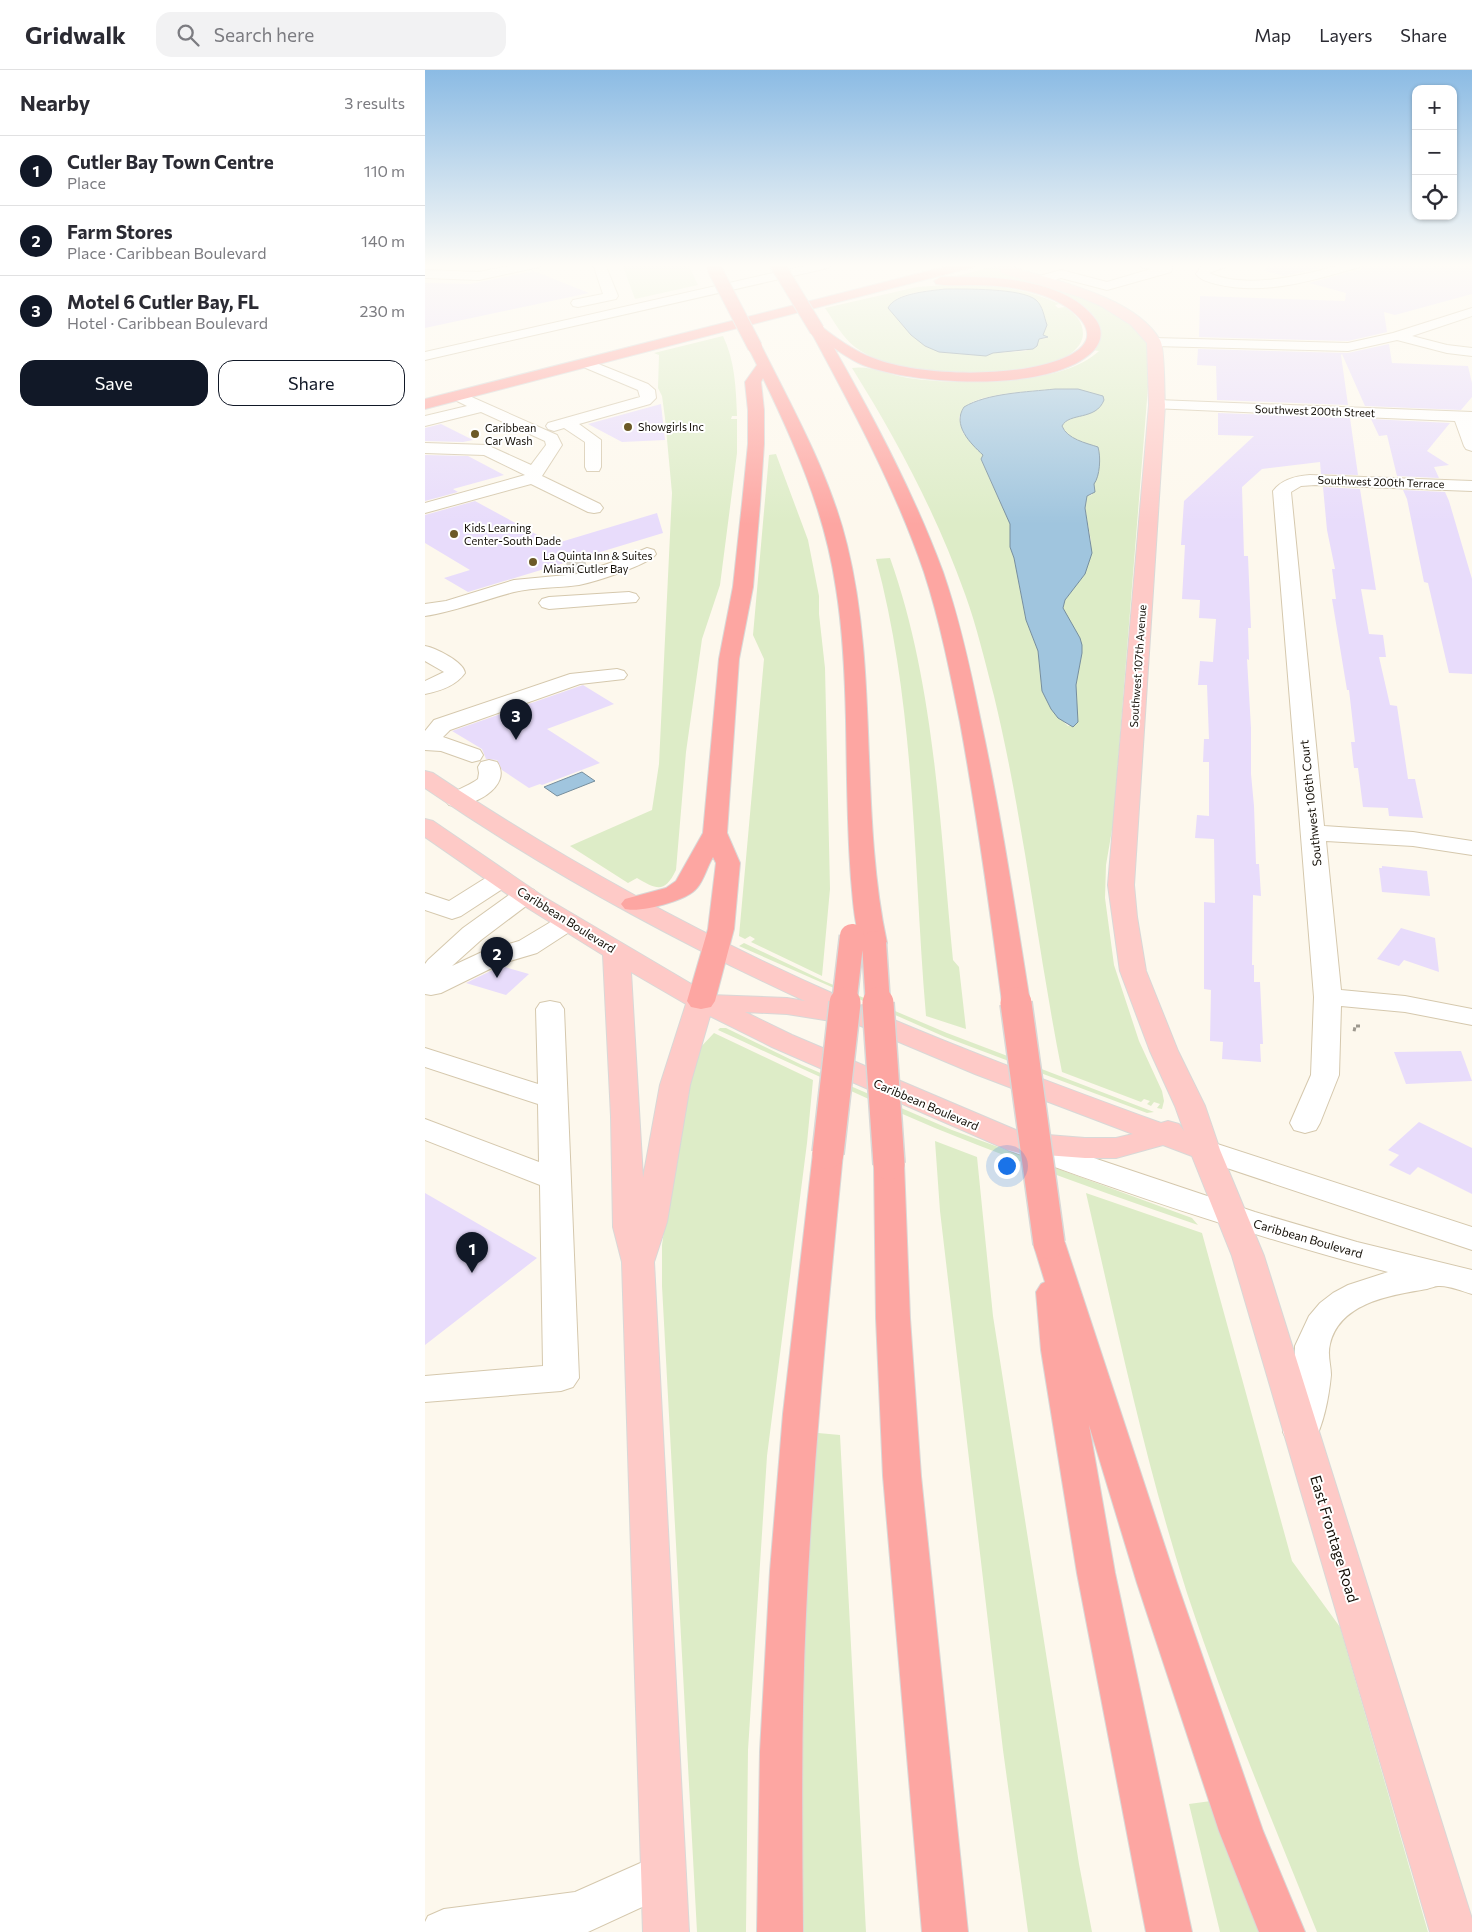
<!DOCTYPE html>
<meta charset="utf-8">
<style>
:root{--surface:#fff;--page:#f2f2f3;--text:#2b2b33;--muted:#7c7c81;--line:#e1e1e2;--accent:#111827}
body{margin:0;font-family:Commissioner,sans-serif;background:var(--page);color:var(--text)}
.controls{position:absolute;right:15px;top:15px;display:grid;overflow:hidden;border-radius:10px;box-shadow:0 1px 4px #0004}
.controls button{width:45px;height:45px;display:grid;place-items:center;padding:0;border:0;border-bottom:1px solid var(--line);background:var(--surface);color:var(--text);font:25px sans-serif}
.you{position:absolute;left:581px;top:1095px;width:18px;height:18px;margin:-12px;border:4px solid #fff;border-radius:50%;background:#1a73e8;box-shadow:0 0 0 8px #1a73e833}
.badge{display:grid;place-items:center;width:32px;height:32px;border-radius:50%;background:var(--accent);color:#fff;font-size:16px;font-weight:700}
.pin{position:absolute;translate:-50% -41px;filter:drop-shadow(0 1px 2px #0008)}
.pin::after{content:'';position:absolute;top:26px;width:18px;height:15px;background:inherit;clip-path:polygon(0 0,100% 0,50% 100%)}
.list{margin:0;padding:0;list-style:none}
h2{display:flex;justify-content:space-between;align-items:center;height:65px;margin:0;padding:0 20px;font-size:21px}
h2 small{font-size:16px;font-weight:400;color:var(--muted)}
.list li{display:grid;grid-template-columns:32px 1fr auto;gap:15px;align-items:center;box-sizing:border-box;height:70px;padding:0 20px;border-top:1px solid var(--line)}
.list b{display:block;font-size:19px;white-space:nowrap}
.list p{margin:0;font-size:16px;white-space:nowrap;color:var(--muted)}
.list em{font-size:16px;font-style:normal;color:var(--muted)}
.actions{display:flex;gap:10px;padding:15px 20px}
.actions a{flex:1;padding:11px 0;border:1px solid var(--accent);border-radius:15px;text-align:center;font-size:18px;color:var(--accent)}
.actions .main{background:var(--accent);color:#fff}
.icon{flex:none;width:28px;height:28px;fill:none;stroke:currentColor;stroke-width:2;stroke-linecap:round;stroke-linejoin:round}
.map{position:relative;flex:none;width:1047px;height:1862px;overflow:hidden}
header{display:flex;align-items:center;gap:30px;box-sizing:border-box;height:70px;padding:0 25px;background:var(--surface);border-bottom:1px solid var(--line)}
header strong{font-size:24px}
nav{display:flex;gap:28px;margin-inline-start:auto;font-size:18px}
.search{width:350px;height:45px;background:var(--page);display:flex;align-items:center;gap:12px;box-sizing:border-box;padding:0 18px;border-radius:15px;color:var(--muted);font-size:19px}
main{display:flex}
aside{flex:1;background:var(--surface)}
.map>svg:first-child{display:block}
</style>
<header>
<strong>Gridwalk</strong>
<div class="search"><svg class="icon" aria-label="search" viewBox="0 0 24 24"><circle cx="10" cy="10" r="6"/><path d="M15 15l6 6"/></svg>Search here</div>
<nav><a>Map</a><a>Layers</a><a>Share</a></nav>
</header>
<main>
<aside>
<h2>Nearby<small>3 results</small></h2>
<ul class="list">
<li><span class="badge">1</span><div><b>Cutler Bay Town Centre</b><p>Place</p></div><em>110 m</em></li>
<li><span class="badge">2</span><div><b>Farm Stores</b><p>Place · Caribbean Boulevard</p></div><em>140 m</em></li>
<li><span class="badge">3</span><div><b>Motel 6 Cutler Bay, FL</b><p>Hotel · Caribbean Boulevard</p></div><em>230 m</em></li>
</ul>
<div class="actions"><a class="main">Save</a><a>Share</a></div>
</aside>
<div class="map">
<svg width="1047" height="1862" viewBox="0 0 1047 1862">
<rect width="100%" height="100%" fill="#fdf8ed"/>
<!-- green -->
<path fill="#ddecc7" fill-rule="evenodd" d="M 197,194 L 263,194 L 273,215 L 210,229 Z
M 570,196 C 579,206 597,208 609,211 C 641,221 711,242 723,277 C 724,282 724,287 725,292 L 688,754 L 681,795 L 680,828 L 689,895 L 714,971 L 737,1021 L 739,1031 L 737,1039 L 732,1038 L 735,1034 L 729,1032 L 726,1036 L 722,1034 L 725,1031 L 719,1029 L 716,1032 L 637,1002 C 612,877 599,750 569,626 C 560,592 552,557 540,524 C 511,443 472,370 427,298 C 445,295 464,305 483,308 C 532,315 636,317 674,281 L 667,280 C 688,255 662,234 637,225 C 627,222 614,222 603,220 C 577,216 550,212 524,208 ZM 630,319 L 678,326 L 648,348 L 639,352 L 637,356 C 642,369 661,373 673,377 L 667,425 L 662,426 L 660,438 L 666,471 L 660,504 L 640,530 L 638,539 L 655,568 L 657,583 L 651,615 L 653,652 L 643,656 L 626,639 L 617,621 L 613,581 L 601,550 L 589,488 L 585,477 L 585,454 L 556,389 L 558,385 L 538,363 L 534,347 C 538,342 542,335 547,332 C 568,323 607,321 630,319 Z
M 535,214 C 569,215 603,219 634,234 L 630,235 L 633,238 L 640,237 C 650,244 658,251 658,264 C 655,310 519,304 487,298 C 467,295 446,289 430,277 C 417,267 409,251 400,238 L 492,217 ZM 520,219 L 584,222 L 617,240 L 622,255 L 618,265 L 622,268 L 614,269 L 612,273 L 601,281 L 568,283 L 561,286 L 514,282 L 486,265 L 463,238 C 472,221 503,221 520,219 Z
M 298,266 C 310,291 311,318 312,346 L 307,346 L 306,349 L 312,349 L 312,383 L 295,515 L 277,569 L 261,682 L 251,800 C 240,823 232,820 212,808 L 203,813 L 145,776 L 227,740 L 234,694 L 247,423 L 240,348 L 237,326 L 233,318 L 234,285 L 229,283 Z
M 351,384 L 383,470 L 394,526 L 394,544 L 400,598 L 405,819 L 397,906 L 326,872 L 330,869 L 325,866 L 320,869 L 314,866 L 339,589 L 328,565 L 344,385 Z
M 465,488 C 510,614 515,758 528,890 L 534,897 L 541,959 L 501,946 C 488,793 491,638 451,489 Z
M 319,873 L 399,911 L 522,963 L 729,1042 L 722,1043 L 520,967 L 314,876 Z
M 295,958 L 301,958 L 377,995 L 527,1060 L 767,1148 L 773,1155 C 685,1125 596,1093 510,1058 C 437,1027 365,993 293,960 Z
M 289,963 L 388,1010 L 382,1073 L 342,1386 L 323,1680 L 321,1862 L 272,1862 L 237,1216 L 237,1175 L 248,1098 L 252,1095 L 253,1090 L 250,1087 L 270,990 L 273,980 Z
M 510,1071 L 552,1087 L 568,1246 L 654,1794 L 667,1862 L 603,1862 L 578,1680 L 515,1141 Z
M 661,1123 L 777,1163 L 867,1491 L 915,1557 L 1003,1862 L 892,1862 C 847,1750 800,1638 762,1523 C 720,1392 692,1257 661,1123 Z
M 393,1363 L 415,1365 L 441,1862 L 375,1862 L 377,1597 L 383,1458 Z
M 786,1731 L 837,1862 L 795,1862 L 764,1734 Z"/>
<!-- water -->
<path fill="#a0c5de" stroke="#768e9d" d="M 520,219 C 539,219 597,218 611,230 C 618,236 619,247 622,255 L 618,265 L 623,267 L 614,269 L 612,276 L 608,279 L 568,283 L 561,286 L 514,282 L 500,276 L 486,265 L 463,238 C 470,223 505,221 520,219 Z
M 630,319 L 653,319 L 678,326 L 679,330 C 671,351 644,342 637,356 C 642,369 661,373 673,377 C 676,387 675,406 669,414 L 670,422 L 662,426 L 660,438 L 667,483 L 660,504 L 640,530 L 638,538 L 655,568 L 657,575 L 657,583 L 651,615 L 653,652 L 648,657 L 633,648 L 626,639 L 617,621 L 613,581 L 601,550 L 589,488 L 585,477 L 585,454 L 556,389 L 558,385 C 545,373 527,355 539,337 C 562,323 603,322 630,319 Z
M 157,702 L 170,711 L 132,726 L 119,717 Z"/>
<!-- building -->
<path fill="#e8dcfb" d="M 841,194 L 914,194 L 859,206 L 840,201 Z
M 939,194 L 1047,194 L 1047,224 L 970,245 L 959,242 L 962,262 L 923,271 L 774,267 L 775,226 L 920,231 L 921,223 L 884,213 L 936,199 Z
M 109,201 L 164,223 L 0,258 L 0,213 L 45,214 Z
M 964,274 L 967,293 L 1043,296 L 1047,313 L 1047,327 L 1036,340 L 940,336 L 917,284 L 916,285 L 923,335 L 792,330 L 791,296 L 772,295 L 773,279 L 923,283 Z
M 236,334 L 240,370 L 197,372 L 163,354 Z
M 793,343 L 925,348 L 933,405 L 896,404 L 895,392 L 837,399 L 817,417 L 819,486 L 823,486 L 826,558 L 823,558 L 824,590 L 822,589 L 826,658 L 826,704 L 829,736 L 831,794 L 834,794 L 836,826 L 828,825 L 827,895 L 829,895 L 829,912 L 835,912 L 838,974 L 835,974 L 836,992 L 797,989 L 798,972 L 785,971 L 786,920 L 779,919 L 779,832 L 790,833 L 789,769 L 770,768 L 772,745 L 784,746 L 784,692 L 778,692 L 779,669 L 784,669 L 782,615 L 773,615 L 775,591 L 788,592 L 791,549 L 774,548 L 775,530 L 757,529 L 760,475 L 756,475 L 759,431 L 829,366 L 793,365 Z
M 946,349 L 1025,353 L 1002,381 L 1024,395 L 1009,397 L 1014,408 L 972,406 L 962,365 L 954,366 Z
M 16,354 L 48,370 L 38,372 L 0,371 L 0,358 Z
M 0,385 L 43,386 L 79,405 L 28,419 L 33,422 L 0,431 Z
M 898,417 L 935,419 L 951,520 L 936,519 L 944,564 L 958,565 L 961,587 L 954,587 L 965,635 L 972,636 L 983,709 L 990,709 L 998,748 L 964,746 L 963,738 L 938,737 L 933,698 L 929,698 L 926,672 L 930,672 L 924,620 L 922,620 L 907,529 L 911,529 L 907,499 L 910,499 L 902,460 Z
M 978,420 L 1020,422 L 1024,431 L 1047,509 L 1047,604 L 1024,603 L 1003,513 L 999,512 L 982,429 Z
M 50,431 L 129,474 L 232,443 L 238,463 L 43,522 L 19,508 L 45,500 L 0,473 L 0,445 Z
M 158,615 L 189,634 L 122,659 L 175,693 L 117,715 L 115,714 L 104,718 L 77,700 L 72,690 L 61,689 L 57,679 L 27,661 Z
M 957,796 L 1002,801 L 1005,826 L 957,822 L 954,798 L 957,798 Z
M 976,858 L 1010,868 L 1014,902 L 979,890 L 974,896 L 952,889 Z
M 76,896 L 104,904 L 81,925 L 41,913 Z
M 1036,981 L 1047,1011 L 981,1014 L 969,982 Z
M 994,1052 L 1047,1078 L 1047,1124 L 993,1097 L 985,1105 L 964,1095 L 974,1085 L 963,1080 Z
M 0,1123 L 112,1188 L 0,1275 Z"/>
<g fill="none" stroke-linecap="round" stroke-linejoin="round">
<!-- minor-tunnel -->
<path stroke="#dad5ca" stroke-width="19" stroke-dasharray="19 9" stroke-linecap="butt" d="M 143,500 L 165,494"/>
<!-- minor casing -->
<g stroke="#d5c8ad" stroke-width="2">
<path id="minor" d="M 94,194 L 116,194 L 114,197 L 54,210 L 0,208 L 0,200 L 54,202 Z
M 168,194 L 180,194 L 193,226 L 191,229 L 153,237 L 148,236 L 146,233 L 148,230 L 178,224 Z
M 388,194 L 409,194 L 403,198 L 0,290 L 0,282 Z
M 715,194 L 735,194 L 746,196 L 747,199 L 746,202 L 682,220 L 636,208 L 616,214 L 609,210 L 611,207 L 636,200 L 682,212 L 726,199 L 717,197 Z
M 778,194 L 802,194 L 800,197 L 784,203 C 813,216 854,210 884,203 C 902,199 919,192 937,194 L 935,197 C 889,210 840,226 791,214 C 784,212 775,210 771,204 Z
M 1047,238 L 1047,246 L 987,266 L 1022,275 L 1047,278 L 1047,286 L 1022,283 L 972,270 L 923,281 L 729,276 L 724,275 L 722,272 L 724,269 L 729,268 L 923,273 L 968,263 Z
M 161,289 L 223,314 L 230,320 L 231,328 L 225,334 L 154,354 L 176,370 L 176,397 L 174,401 L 162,401 L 160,397 L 160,372 L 139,358 L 129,361 L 123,359 L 121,356 L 123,353 L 215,327 L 213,320 L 156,296 L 154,293 L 156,290 Z
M 33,321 L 132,365 L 137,375 L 117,406 L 175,434 L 178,438 L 175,442 L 169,443 L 163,442 L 106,414 L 0,443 L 0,433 L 100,405 L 59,385 L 0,383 L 0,373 L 62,375 L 106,395 L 121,375 L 120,371 L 56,342 L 0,356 L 0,346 L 42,336 L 28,329 L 25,326 L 28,323 Z
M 732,330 L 1047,342 L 1047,381 L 1041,379 L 1039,376 L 1030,351 L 727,338 L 724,335 L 727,332 Z
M 885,405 L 1047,411 L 1047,421 L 890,415 L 876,416 L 866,422 L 899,756 L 988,762 L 1047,771 L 1047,785 L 988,776 L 901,771 L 916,920 L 980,926 L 1047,939 L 1047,955 L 980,942 L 916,936 L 914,1005 L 895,1053 L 891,1060 L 880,1063 L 869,1060 L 865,1053 L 886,1005 L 889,927 L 848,421 C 857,409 871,406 885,405 Z
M 222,478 L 229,480 L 231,484 C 224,495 169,512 154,515 C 133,518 110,517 89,522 C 59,530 31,541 0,546 L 0,534 L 21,531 L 89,510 L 152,504 L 191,491 Z
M 204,522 L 211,524 L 214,528 L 211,532 L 124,539 L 117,537 L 114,533 L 117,529 L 124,527 Z
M 0,576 C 11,578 39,592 40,603 C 31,616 15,621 0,624 L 0,611 L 19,602 L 0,591 Z
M 192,599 L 199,601 L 202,605 L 199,609 L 155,614 L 25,660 L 18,667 L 55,680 L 58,685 L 55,690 L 47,692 L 16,681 L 0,680 L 0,661 L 9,650 L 145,604 Z
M 64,690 L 72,692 C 89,717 44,740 24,735 L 20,730 C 27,720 43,717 53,709 L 54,703 L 53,697 L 56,692 Z
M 76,801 L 85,804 L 89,809 L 85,814 L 36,846 L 27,849 L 0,840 L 0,823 L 24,831 L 67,804 Z
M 100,817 L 109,820 L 113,825 L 109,830 L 56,870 L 27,896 L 57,882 L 94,871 L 134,847 L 143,844 L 152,847 L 156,852 L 152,857 L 112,883 L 75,894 L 16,923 L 6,925 L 0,924 L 0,894 L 3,890 L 38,858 L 91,820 Z
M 125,931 L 135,933 L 139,939 L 154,1308 L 148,1317 L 136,1321 L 0,1332 L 0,1306 L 118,1296 L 115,1115 L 0,1070 L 0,1049 L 114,1092 L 113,1034 L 0,997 L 0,978 L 113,1014 L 111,939 L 115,933 Z
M 594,1063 L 830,1142 L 932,1172 L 1047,1200 L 1047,1224 C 1037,1221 1023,1215 1013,1216 C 1010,1216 1006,1218 1002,1219 C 967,1225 915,1232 905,1274 C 902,1285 906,1295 906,1305 C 904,1326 899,1353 889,1372 L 876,1376 L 863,1372 L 858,1362 L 870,1306 L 870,1276 L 884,1246 L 895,1233 L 908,1223 L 923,1215 L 963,1202 C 834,1168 708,1126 583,1080 L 579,1073 L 583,1066 Z
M 780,1070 L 1047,1157 L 1047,1180 L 769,1087 L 765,1080 L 769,1073 Z
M 238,1783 L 254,1790 L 261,1805 L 254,1820 L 163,1862 L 0,1862 L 0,1852 L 3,1846 L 19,1839 L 150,1822 Z"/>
</g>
<!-- major casing -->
<g stroke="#d9d8d7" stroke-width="2">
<path id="major" d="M 571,194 L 583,194 L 587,197 C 631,211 710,227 735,270 C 740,278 739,323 740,335 L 709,815 L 712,847 L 721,901 L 753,981 L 780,1036 L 795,1080 L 839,1186 L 1047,1849 L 1047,1862 L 1005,1862 L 807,1186 L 767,1086 L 738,1075 L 691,1088 L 660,1088 L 594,1083 L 583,1080 L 347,977 L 285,946 L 265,1015 L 242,1152 L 229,1192 L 264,1862 L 218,1862 L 197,1192 L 188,1157 L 186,1046 L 178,885 L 101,837 L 0,767 L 0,749 L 8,751 L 119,827 L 285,925 L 362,928 L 380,931 C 250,871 118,799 0,718 L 0,701 L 8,703 C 136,789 277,866 418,928 C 522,974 629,1014 736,1053 L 743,1051 L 754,1054 L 759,1061 L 750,1036 L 725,981 L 695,901 L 683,815 L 724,335 L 722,273 L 706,255 L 676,236 L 655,227 L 577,203 ZM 206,902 L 261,934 L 235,1015 L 218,1108 ZM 320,942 L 362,944 L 406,951 L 417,948 L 550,1004 L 708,1064 L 691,1068 L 660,1068 L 598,1063 L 367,965 Z"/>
</g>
<!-- highway casing -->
<g stroke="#d9d8d7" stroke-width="2">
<path id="highway" d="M 531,194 L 551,194 L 549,197 L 0,339 L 0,329 Z
M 516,207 C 564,206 640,207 671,250 C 678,260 677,271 669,280 C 628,324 489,315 438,295 C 428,291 418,284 409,278 C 450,350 489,424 518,502 C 535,551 546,602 556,652 C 576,745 590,838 605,932 L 601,938 L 591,940 L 581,938 L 577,932 C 565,839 552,745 535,652 C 525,602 515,551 499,502 C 470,417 427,338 385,260 L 392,256 L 397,257 C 411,268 431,282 448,288 C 495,307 593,308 639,288 C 689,267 647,235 617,225 C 594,217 569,215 545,215 C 534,215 522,216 511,214 L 509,211 Z
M 330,273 L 335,274 L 337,277 C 369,341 405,405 422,475 C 454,605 434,742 462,873 L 458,879 L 449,881 L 440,879 C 429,862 428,828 426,809 C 422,756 422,703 421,650 C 420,606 418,561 411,518 C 400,443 371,376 338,308 L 336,312 L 339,340 L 339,374 L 335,434 L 328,517 L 314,589 L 302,763 L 315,793 L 309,859 L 290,931 L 286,937 L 276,939 L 266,937 L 262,931 L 283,859 L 291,793 L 288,787 C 282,797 279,810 272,818 C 262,831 215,843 200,839 L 196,834 L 200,829 L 241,818 L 251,811 L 278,763 L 294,589 L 308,517 L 317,434 L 323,374 L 323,340 L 320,312 L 332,295 L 323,277 L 325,274 Z
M 403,1073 L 414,1076 L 418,1083 C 403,1237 388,1390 381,1544 C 376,1650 377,1756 378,1862 L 332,1862 L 335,1681 L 345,1501 L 358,1344 L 388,1083 L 392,1076 Z
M 464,1084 L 475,1087 L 479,1094 L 485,1248 L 496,1406 L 543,1862 L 497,1862 L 458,1406 L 451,1248 L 449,1094 L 453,1087 Z
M 624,1162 L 635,1165 L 640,1173 L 752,1513 L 838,1761 L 880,1862 L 834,1862 L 794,1761 L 712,1513 L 664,1355 L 690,1503 L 767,1862 L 721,1862 L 652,1503 L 616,1280 L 611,1222 L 616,1214 L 620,1212 L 608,1173 L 613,1165 Z"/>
</g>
<!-- path -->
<path stroke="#9d988e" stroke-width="4" stroke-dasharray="3 4.5" stroke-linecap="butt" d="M 928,959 L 933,960 L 933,952"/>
<!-- minor -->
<use href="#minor" fill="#fff" fill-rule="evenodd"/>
<!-- major -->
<use href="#major" fill="#fecac7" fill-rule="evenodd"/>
<!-- highway -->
<use href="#highway" fill="#fda6a2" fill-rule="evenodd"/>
<!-- highway-bridge-far2 casing -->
<g stroke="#d9d8d7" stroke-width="16" stroke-linecap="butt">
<path id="highway-bridge-far2" d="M 352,194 L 392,260
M 289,198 L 330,277"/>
</g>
<!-- highway-bridge-far1 casing -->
<g stroke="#d9d8d7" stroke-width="27" stroke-linecap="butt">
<path id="highway-bridge-far1" d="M 449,873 L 453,935
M 591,932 L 591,935
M 419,935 L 427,866"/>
</g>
<!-- highway-bridge casing -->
<g stroke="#d9d8d7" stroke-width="34" stroke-linecap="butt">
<path id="highway-bridge" d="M 453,933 L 464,1094
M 591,933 L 624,1173
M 403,1083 L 420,933"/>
</g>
<!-- highway-bridge-far2 -->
<use href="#highway-bridge-far2" stroke="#fda6a2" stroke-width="14"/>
<!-- highway-bridge-far1 -->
<use href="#highway-bridge-far1" stroke="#fda6a2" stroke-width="24"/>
<!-- highway-bridge -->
<use href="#highway-bridge" stroke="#fda6a2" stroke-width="31"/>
</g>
<!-- sky -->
<linearGradient id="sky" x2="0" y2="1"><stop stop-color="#8bbbe4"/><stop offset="0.43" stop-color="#fefcf7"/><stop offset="1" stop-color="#fefcf7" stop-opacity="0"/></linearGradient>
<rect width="1047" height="454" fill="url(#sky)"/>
<!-- markers -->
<g fill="#6b5927" stroke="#fff" stroke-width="2">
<circle cx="203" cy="357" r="5"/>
<circle cx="50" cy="364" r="5"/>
<circle cx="29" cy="464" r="5"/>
<circle cx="108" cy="492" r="5"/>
</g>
<g text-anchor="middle" stroke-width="4" stroke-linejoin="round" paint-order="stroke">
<!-- far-street labels -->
<g font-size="11" fill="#130e06" stroke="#fff">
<text transform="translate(890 341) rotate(2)" y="4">Southwest 200th Street</text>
<text transform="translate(956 412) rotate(2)" y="4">Southwest 200th Terrace</text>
<text transform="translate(713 596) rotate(-86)" y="4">Southwest 107th Avenue</text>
</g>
<!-- far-poi labels -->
<g font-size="11" fill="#130e06" stroke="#fff" text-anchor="start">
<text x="213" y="361">Showgirls Inc</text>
<text x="60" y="362">Caribbean<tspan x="60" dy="13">Car Wash</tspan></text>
<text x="39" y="462">Kids Learning<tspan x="39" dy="13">Center-South Dade</tspan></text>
<text x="118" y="490">La Quinta Inn &amp; Suites<tspan x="118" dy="13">Miami Cutler Bay</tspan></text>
</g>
<!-- street labels -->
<g font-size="12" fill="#130e06" stroke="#fff">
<text transform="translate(886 733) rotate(-96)" y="4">Southwest 106th Court</text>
<text transform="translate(141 850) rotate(32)" y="4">Caribbean Boulevard</text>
<text transform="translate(501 1035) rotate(23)" y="4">Caribbean Boulevard</text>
<text transform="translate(883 1169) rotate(16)" y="4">Caribbean Boulevard</text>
</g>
<!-- near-street labels -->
<g font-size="15" fill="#130e06" stroke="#fff">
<text transform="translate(909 1469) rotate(73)" y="5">East Frontage Road</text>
</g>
</g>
</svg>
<div class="controls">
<button>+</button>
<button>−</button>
<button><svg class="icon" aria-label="locate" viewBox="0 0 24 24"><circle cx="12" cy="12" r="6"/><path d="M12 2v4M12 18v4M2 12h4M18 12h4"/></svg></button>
</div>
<div class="you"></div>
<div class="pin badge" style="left:47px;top:1203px">1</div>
<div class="pin badge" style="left:72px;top:908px">2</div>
<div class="pin badge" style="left:91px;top:670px">3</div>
</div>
</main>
